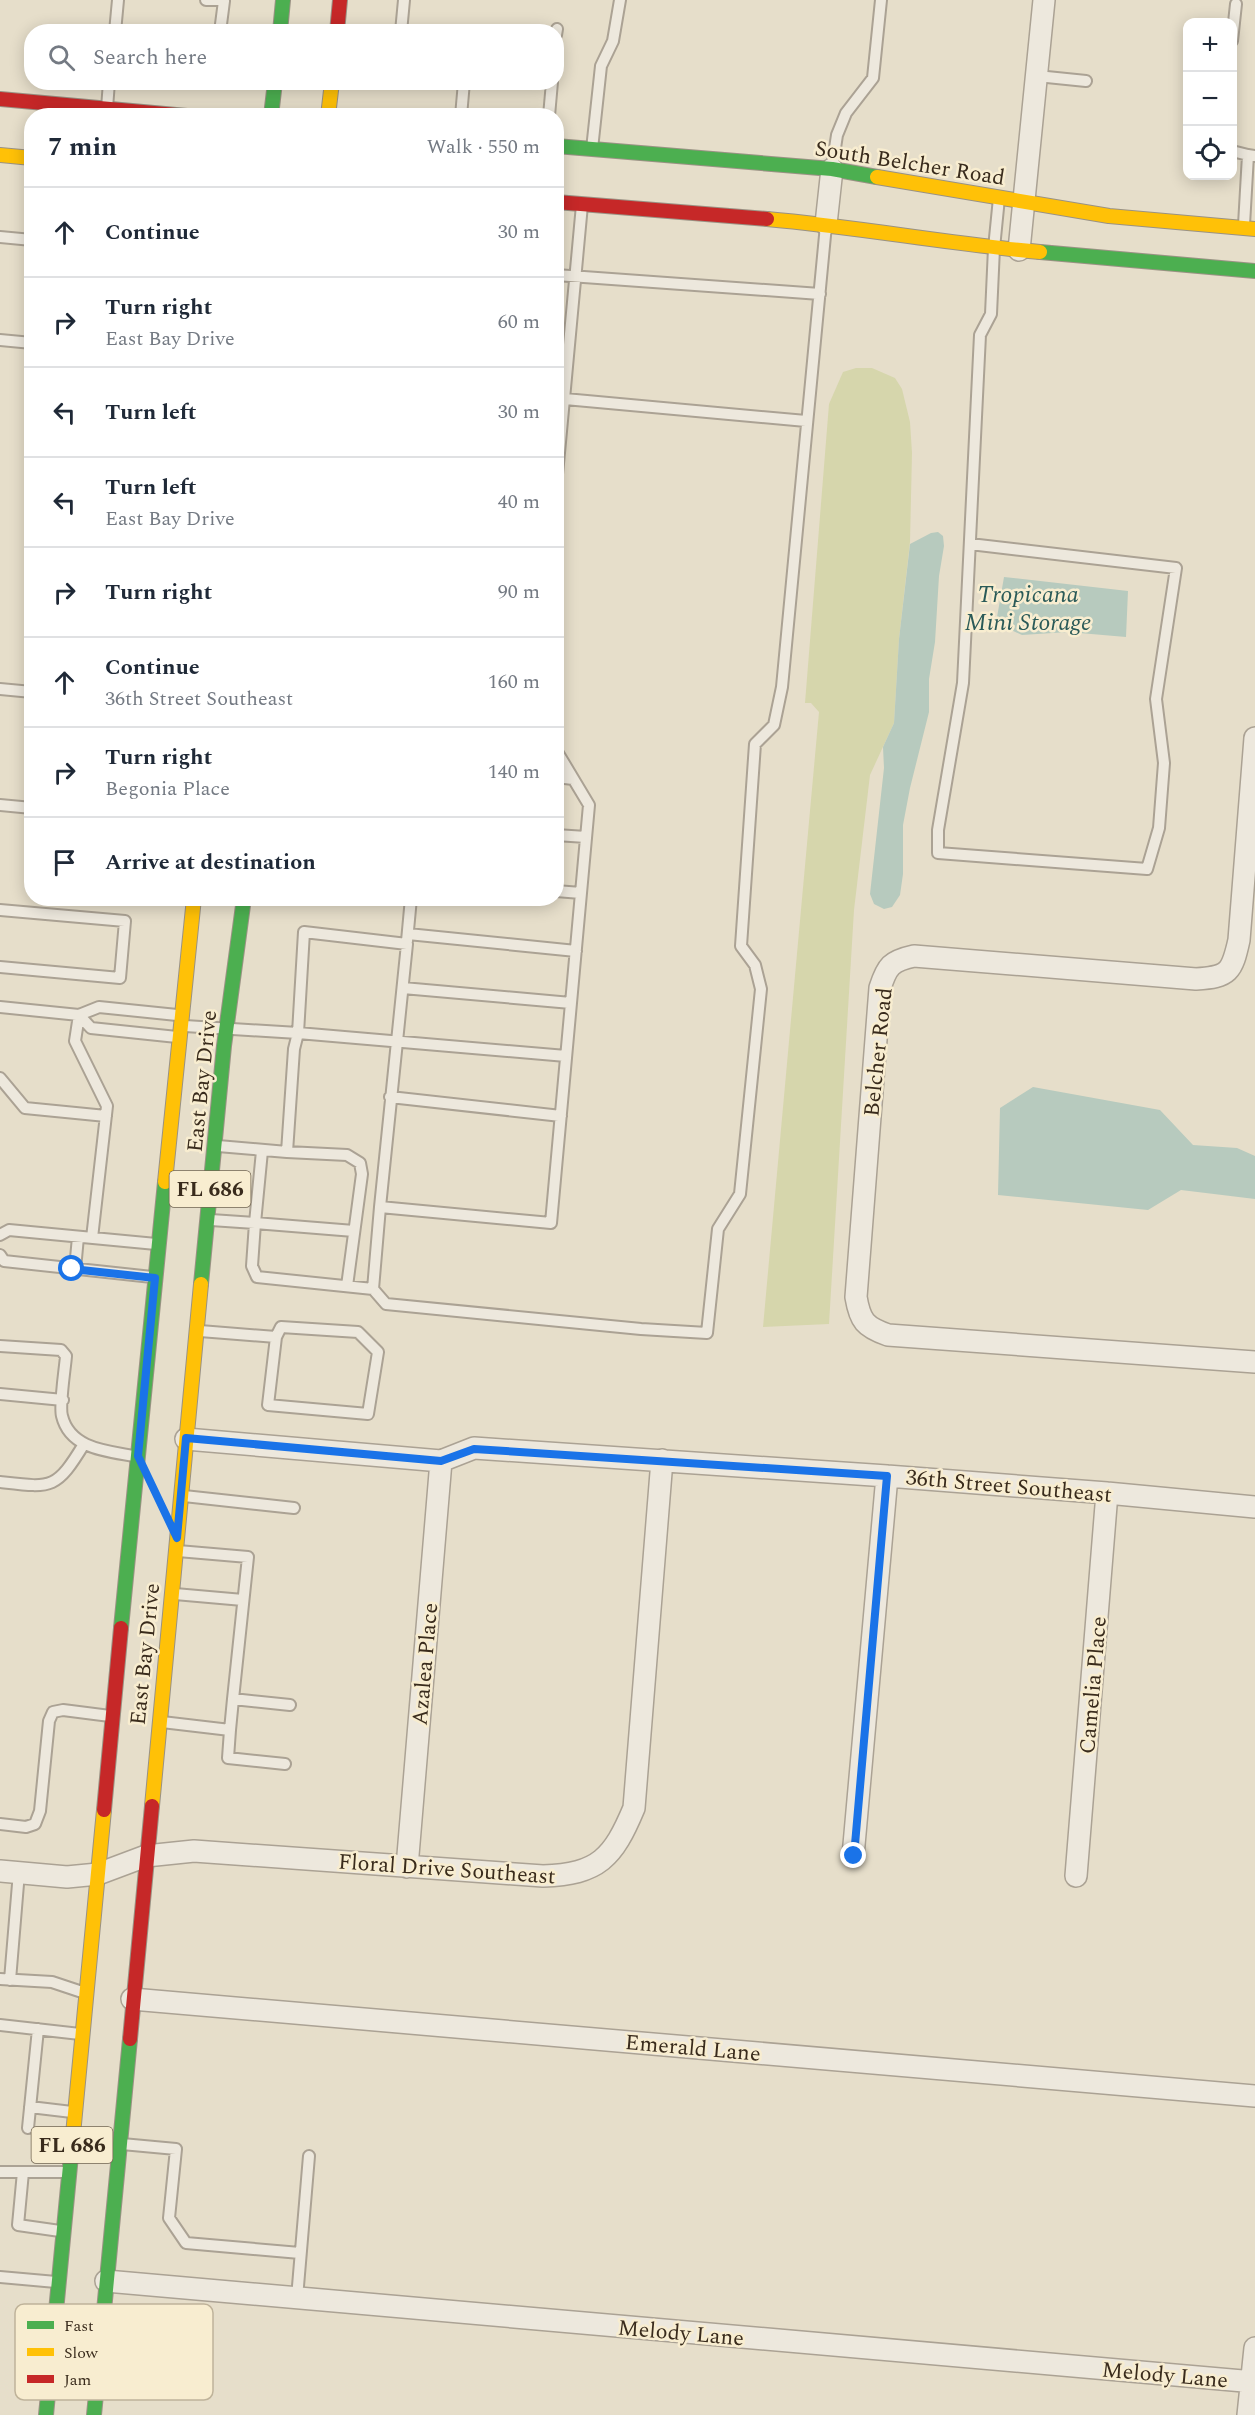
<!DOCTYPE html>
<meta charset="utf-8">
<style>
:root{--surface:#fff;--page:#f6f6f7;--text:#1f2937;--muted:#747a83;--line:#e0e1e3}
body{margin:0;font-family:Spectral,serif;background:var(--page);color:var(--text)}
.controls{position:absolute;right:18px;top:18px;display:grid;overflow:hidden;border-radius:12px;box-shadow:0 3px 15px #0003}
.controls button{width:54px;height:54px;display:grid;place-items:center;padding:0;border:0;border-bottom:2px solid var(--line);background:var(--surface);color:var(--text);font:30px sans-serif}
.stop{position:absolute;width:18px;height:18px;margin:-14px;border:4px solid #1a73e8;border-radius:50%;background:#fff}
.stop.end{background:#1a73e8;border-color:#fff;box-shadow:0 2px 6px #0008}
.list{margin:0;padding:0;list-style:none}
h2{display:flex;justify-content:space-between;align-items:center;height:78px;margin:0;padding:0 24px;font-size:26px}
h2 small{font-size:20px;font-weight:400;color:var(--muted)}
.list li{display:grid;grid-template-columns:39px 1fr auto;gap:18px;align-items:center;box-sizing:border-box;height:90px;padding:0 24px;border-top:2px solid var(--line)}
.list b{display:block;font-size:22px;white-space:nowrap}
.list p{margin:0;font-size:20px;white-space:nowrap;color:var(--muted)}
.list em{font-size:20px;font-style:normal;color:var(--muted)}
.icon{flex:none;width:33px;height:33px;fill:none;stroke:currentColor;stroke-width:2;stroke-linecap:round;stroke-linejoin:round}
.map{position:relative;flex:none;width:1255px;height:2415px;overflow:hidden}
.search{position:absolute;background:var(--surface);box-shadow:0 3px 15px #0003;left:24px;top:24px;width:540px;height:66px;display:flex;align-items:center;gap:15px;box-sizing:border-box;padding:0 21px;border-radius:24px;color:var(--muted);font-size:22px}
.panel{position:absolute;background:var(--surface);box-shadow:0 3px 15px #0003;left:24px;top:108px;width:540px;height:798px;border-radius:24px}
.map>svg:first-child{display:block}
</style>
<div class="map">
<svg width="1255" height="2415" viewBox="0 0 1255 2415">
<rect width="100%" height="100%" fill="#e6deca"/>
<!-- green -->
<path fill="#d6d6ac" d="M 856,368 L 872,368 L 895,378 L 902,389 L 910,422 L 912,453 L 910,542 L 899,639 L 894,723 L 870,775 L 854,910 L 829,1324 L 763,1327 L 819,712 L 811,703 L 805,703 L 829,404 L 843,372 Z"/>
<!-- water -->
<path fill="#b7cabe" d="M 938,532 L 943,536 L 944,546 L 939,576 L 935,642 L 929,679 L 929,712 L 910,788 L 903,825 L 903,874 L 900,895 L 892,907 L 884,909 L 874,904 L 870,894 L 884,768 L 883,747 L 894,723 L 899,639 L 910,544 L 931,533 Z
M 1004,577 L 1128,591 L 1126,637 L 1068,632 L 1022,635 L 996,623 Z
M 1033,1087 L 1160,1110 L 1193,1145 L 1237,1148 L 1255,1156 L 1255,1199 L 1181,1190 L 1148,1210 L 998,1195 L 1000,1108 Z"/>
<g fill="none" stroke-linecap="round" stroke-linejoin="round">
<!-- lane casing -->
<g stroke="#aba294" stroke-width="14">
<path id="lane" d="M 206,0 L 224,0
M 115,32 L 118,0
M 220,32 L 224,1
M 401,32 L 404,0
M 556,35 L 557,29
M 1232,41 L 1236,4
M 1037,76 L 1086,81
M 107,108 L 109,82
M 461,116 L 464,82
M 549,116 L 552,82
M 592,149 L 601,66 L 613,41 L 620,0
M 1232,151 L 1248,155
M 832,168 L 837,135 L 846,113 L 873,78 L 881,0
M 1244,225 L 1248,155 L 1255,156
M 0,237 L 32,240
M 556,275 L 820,294
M 0,340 L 32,343
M 565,399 L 806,421
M 556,485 L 582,205
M 970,544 L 1176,568 L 1156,699 L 1164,763 L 1159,828 L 1147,869 L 938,853 L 938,830 L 963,683 L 980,335 L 991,314 L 994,248 L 999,198
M 0,689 L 32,692
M 556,750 L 589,805 L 551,1223 L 380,1207 L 373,1289 L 386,1304 L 641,1329 L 707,1333 L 718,1229 L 740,1194 L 761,989 L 755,965 L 741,946 L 755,744 L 774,725 L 782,687 L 826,225
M 556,777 L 573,779
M 0,805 L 32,808
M 556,835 L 586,837
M 556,891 L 581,893
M 0,910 L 125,921 L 120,978 L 0,967
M 408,934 L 576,951
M 407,941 L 411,898
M 403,988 L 571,1003
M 0,1007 L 79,1015 L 99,1007 L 177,1015
M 79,1015 L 75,1041 L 107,1106 L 92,1238
M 79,1015 L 91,1028 L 177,1037
M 185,1026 L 298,1033 L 304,932 L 407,944 L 380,1207
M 0,1078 L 25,1108 L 106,1116
M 390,1097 L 561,1116
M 218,1146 L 287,1152 L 294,1049 L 298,1033 L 566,1056
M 287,1152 L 347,1155 L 360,1163 L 362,1174 L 347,1286
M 211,1220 L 255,1223 L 262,1151
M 354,1231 L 255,1223 L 252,1266 L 257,1277 L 373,1289
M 0,1235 L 9,1230 L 156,1244
M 0,1255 L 4,1261 L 152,1277
M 75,1269 L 78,1237
M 200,1331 L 276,1337 L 268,1405 L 368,1414 L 378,1352 L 358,1332 L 281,1327 L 276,1337
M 0,1346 L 61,1350 L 66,1356 C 65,1369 59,1406 62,1416 C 70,1449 107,1451 134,1456
M 0,1394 L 63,1400
M 0,1482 C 52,1488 56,1490 84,1444
M 184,1496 L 294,1508
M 178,1551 L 248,1557 L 233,1699
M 175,1594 L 243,1600
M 162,1722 L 230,1730 L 228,1758 L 285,1764
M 230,1730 L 233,1699 L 290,1705
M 0,1824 L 26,1827 L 35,1824 L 40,1811 L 49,1721 L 53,1712 L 63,1710 L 110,1716
M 0,1979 L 52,1982 L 82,1992
M 10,1980 L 19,1872
M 0,2025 L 80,2034
M 30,2107 L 72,2112
M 28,2128 L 38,2029
M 122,2144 L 176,2149 L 169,2218 L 186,2243 L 300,2253
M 0,2172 L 66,2172
M 23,2172 L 18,2225 L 60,2231
M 0,2277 L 56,2282
M 297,2298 L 309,2156"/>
</g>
<!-- street casing -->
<g stroke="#aba294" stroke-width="24">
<path id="street" d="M 826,224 L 832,169
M 1019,250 L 1044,0
M 1255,738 L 1239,940 C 1232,972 1229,977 1196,979 L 914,956 C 891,961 887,966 880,988 L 856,1297 C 860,1321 865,1327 888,1335 L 1255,1362
M 186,1439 L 441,1461 L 474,1448 L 887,1476 L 1107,1493 L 1255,1507
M 853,1856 L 887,1476
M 407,1867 L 441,1461
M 0,1871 L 67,1877 L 98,1874 L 146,1856 L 194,1851 L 543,1876 C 599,1874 613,1858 634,1808 L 662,1460
M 1076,1876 L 1107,1493
M 132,1999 L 1255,2096
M 106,2281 L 1255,2382
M 1248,2415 L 1255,2348"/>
</g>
<!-- fast casing -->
<g stroke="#9a9284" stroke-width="16">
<path id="fast" d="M 280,32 L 283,0
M 271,116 L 275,82
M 556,146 L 832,169 L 877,177
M 1040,252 L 1255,271
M 201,1284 L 224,1046 L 244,898
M 121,1628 L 165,1182
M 46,2415 L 72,2145
M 94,2415 L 130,2039"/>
</g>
<!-- slow casing -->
<g stroke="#9a9284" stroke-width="16">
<path id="slow" d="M 328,116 L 332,82
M 0,155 L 32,158
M 877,177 L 1109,216 L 1255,229
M 767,219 C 859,227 949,244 1040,252
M 165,1182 L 194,898
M 152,1806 L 201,1284
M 72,2145 L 104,1810"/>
</g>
<!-- jam casing -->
<g stroke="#9a9284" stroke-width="16">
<path id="jam" d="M 337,32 L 340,0
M 0,99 L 187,116
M 556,202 L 767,219
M 104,1810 L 121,1628
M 130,2039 L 152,1806"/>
</g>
<!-- lane -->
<use href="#lane" stroke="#ede8dd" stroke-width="10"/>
<!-- street -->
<use href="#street" stroke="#ede8dd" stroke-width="21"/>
<!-- fast -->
<use href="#fast" stroke="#4caf50" stroke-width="14"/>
<!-- slow -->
<use href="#slow" stroke="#ffc107" stroke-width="14"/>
<!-- jam -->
<use href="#jam" stroke="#c62828" stroke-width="14"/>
</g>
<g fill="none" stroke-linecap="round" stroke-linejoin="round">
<!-- route -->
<path stroke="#1a73e8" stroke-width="8" d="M 72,1269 L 155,1278 L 138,1456 L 177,1538 L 186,1438 L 441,1461 L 474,1449 L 887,1476 L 854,1856"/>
</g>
<g text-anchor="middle" stroke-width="5" stroke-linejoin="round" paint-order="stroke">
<!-- shield labels -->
<g fill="#f8edd0" stroke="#726552" stroke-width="1.5">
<rect x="169.5" y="1171" width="81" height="36" rx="4.5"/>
<rect x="31.5" y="2127" width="81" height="36" rx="4.5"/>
</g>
<g font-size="21" font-weight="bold" fill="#392b1c">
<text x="210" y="1196">FL 686</text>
<text x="72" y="2152">FL 686</text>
</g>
<!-- street labels -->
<g font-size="22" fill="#392b1c" stroke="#f8edd0">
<text transform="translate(910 162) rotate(9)" y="8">South Belcher Road</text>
<text transform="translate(877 1052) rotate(-84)" y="8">Belcher Road</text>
<text transform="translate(201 1081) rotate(-84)" y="8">East Bay Drive</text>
<text transform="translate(1009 1485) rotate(5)" y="8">36th Street Southeast</text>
<text transform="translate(144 1654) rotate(-84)" y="8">East Bay Drive</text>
<text transform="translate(424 1664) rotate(-85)" y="8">Azalea Place</text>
<text transform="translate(1092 1685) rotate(-85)" y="8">Camelia Place</text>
<text transform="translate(447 1868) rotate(4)" y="8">Floral Drive Southeast</text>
<text transform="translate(693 2047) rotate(5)" y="8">Emerald Lane</text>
<text transform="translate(681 2332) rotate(5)" y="8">Melody Lane</text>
<text transform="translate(1165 2374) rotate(5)" y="8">Melody Lane</text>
</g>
<!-- water labels -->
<g font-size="24" font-style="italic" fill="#2a5a58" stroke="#f8edd0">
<text x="1028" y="602">Tropicana<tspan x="1028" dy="28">Mini Storage</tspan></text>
</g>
</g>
<!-- legend -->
<rect x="15" y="2304" width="198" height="96" rx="9" fill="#f8edd0" stroke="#bfb39a" stroke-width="1.5"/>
<rect x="27" y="2321" width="27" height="8" fill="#4caf50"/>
<rect x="27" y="2348" width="27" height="8" fill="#ffc107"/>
<rect x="27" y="2375" width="27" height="8" fill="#c62828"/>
<g font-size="16" fill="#392b1c">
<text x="64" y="2331">Fast</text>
<text x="64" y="2358">Slow</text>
<text x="64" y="2385">Jam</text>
</g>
</svg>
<div class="controls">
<button>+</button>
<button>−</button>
<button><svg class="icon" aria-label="locate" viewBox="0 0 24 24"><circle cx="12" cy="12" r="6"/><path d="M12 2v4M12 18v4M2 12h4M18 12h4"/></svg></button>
</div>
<div class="stop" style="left:72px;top:1269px"></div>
<div class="stop end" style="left:854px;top:1856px"></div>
<div class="search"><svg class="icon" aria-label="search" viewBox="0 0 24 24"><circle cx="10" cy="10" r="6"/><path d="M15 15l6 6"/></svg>Search here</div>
<section class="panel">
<h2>7 min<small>Walk · 550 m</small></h2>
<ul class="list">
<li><svg class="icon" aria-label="ahead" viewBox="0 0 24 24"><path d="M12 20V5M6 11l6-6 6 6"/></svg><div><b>Continue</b></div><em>30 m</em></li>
<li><svg class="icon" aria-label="right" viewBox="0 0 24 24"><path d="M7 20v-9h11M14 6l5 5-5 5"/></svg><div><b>Turn right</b><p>East Bay Drive</p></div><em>60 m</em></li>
<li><svg class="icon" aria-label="left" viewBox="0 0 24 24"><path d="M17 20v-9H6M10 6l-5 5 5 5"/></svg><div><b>Turn left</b></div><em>30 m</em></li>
<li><svg class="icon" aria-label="left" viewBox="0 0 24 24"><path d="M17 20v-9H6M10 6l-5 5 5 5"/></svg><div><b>Turn left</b><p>East Bay Drive</p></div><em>40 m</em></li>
<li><svg class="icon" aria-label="right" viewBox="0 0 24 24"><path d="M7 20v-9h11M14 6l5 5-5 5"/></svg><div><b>Turn right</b></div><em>90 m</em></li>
<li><svg class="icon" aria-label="ahead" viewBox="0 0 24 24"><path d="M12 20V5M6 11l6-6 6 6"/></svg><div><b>Continue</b><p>36th Street Southeast</p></div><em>160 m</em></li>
<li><svg class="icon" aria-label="right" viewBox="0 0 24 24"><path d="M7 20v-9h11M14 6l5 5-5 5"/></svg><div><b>Turn right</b><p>Begonia Place</p></div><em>140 m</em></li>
<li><svg class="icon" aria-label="arrive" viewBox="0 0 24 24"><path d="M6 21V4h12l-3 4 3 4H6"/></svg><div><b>Arrive at destination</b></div></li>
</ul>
</section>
</div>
